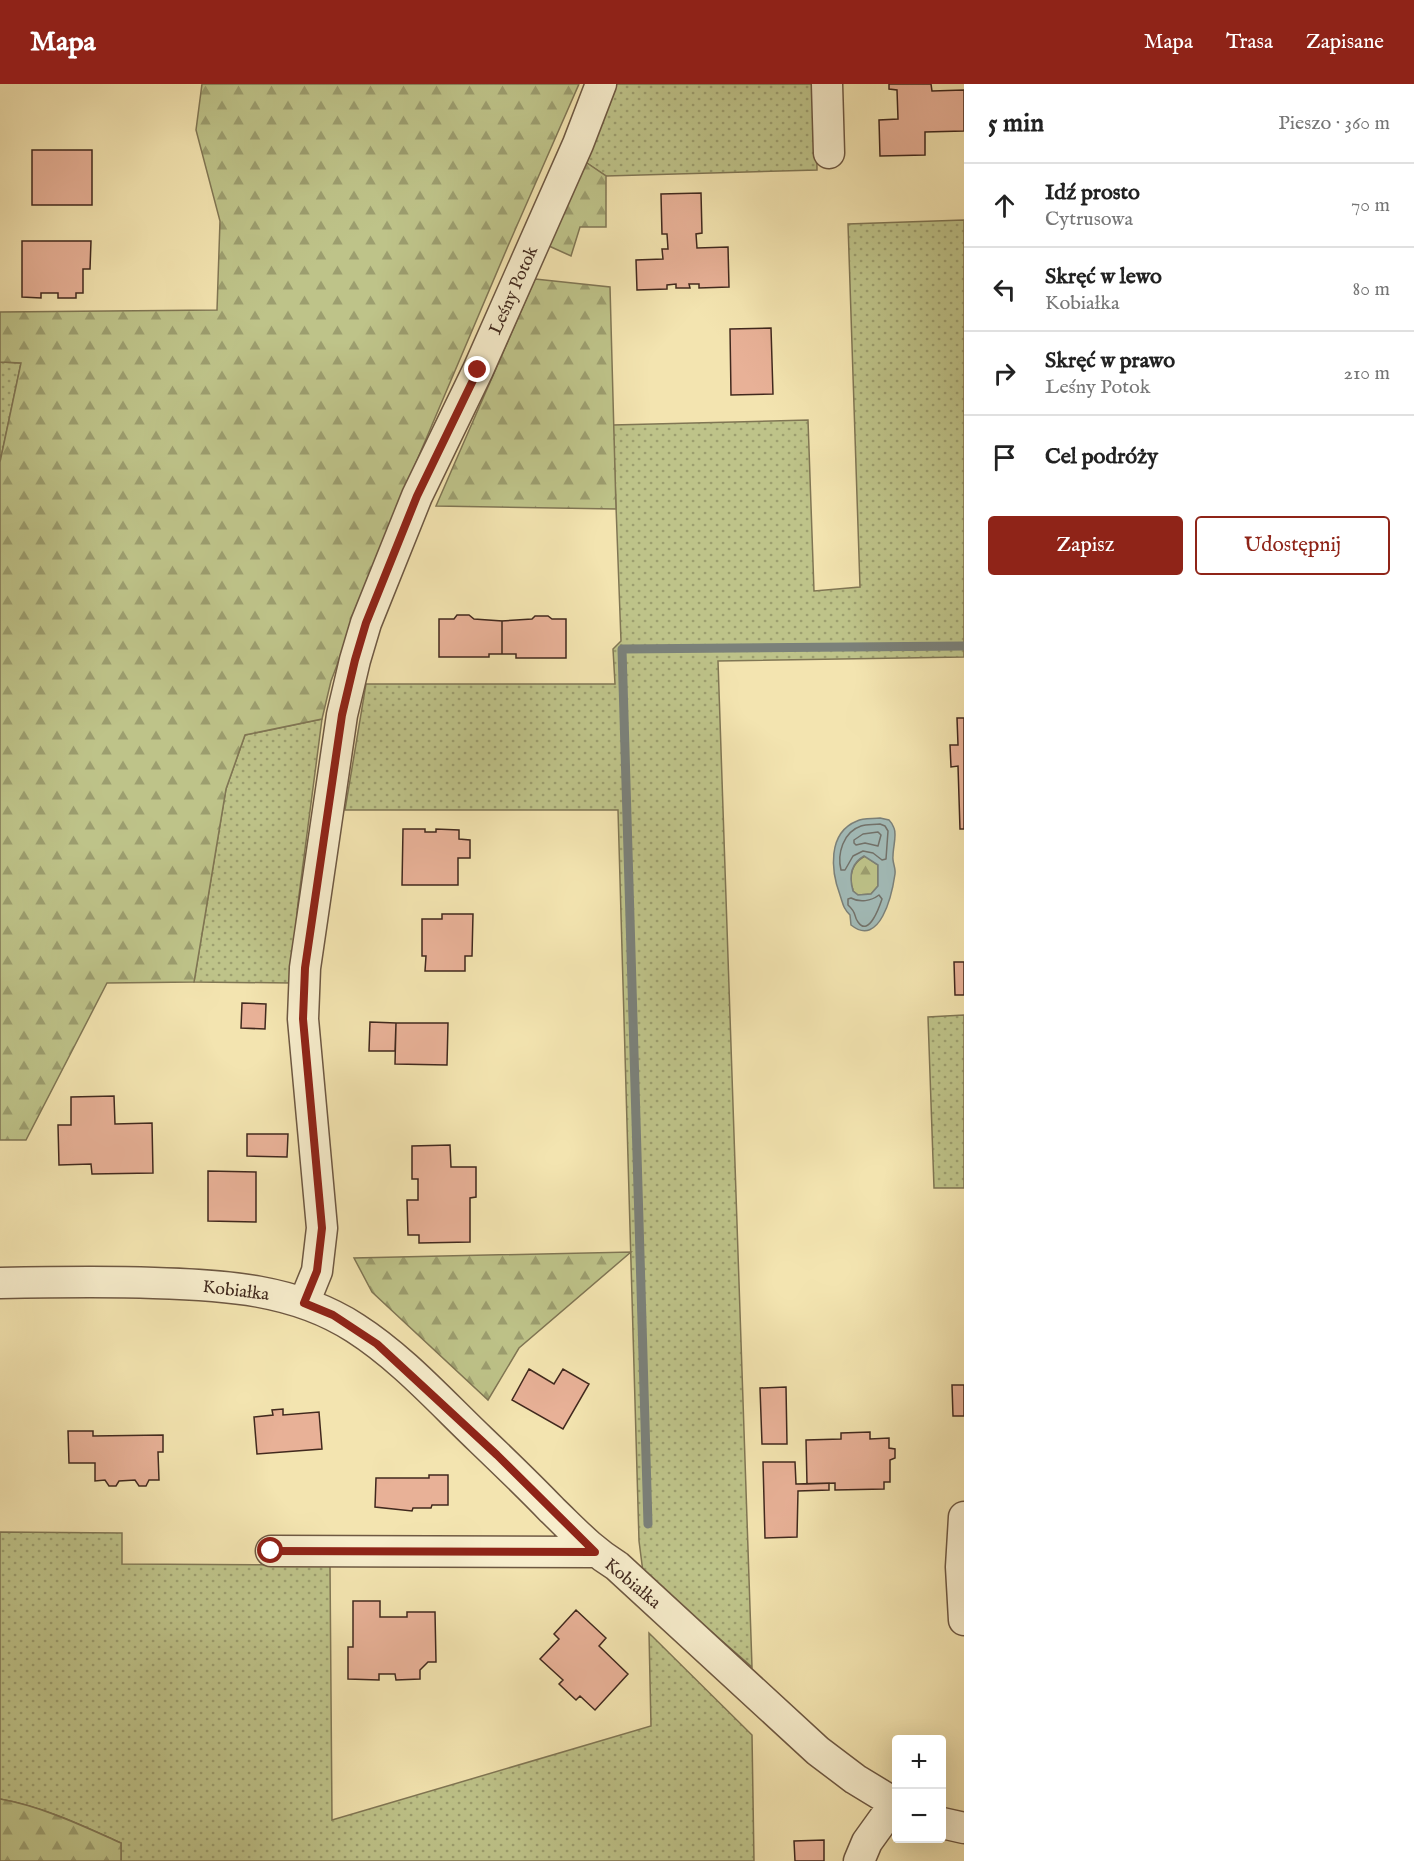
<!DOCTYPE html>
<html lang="pl">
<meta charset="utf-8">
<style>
:root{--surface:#fff;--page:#f6f6f6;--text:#222;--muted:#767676;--line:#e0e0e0;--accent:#8f2418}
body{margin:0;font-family:"IM FELL English",serif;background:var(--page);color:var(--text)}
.controls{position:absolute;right:18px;bottom:18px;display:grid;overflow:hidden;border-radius:6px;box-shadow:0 6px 24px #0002}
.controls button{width:54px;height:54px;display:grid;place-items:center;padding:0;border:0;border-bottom:2px solid var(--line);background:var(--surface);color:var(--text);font:30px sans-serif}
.stop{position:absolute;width:18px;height:18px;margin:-14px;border:4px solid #8f2418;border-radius:50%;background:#fff}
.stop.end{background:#8f2418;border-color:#fff;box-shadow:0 2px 6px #0008}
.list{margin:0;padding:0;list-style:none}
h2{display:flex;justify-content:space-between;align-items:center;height:78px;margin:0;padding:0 24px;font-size:26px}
h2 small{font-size:20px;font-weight:400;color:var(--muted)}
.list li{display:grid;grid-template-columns:39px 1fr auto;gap:18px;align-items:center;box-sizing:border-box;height:84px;padding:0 24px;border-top:2px solid var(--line)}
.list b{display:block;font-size:22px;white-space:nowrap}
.list p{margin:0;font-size:20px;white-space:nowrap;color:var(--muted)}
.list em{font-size:20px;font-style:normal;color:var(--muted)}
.actions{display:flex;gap:12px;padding:18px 24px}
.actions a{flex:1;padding:14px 0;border:2px solid var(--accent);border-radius:6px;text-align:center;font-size:21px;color:var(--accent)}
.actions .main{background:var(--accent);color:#fff}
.icon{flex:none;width:33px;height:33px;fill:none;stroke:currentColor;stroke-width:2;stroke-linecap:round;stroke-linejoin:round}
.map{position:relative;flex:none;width:964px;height:1777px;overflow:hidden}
header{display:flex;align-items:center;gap:36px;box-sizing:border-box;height:84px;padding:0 30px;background:var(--accent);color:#fff}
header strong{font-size:28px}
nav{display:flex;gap:33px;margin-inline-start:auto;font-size:21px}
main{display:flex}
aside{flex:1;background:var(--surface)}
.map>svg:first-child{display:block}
</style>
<header>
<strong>Mapa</strong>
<nav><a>Mapa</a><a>Trasa</a><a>Zapisane</a></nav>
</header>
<main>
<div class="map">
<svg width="964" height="1777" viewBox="0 0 964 1777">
<defs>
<pattern id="grass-dots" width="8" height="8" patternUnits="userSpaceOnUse" patternTransform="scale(1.5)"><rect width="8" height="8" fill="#bec389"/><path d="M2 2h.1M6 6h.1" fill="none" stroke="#9c9e6f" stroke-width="1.8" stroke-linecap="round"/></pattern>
<pattern id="forest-firs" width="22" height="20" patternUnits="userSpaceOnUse" patternTransform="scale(1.5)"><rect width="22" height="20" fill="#bec389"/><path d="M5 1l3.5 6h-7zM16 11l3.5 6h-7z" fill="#9c9e6f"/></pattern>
</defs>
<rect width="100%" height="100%" fill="#f3e4b0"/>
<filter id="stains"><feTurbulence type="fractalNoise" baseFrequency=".00333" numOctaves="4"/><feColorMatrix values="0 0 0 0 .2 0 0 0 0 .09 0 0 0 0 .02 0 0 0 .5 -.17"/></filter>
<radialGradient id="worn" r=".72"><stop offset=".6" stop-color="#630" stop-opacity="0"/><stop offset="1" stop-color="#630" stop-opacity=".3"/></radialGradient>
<!-- grass -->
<path fill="url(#grass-dots)" stroke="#807654" stroke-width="1.5" d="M 614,0 L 816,0 L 817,86 L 606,92 L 584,77 Z
M 964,136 L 964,573 L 718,577 L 752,1583 L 643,1488 L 639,1457 L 618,726 L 345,726 L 366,600 L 615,600 L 613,565 L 621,557 L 613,341 L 808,336 L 814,507 L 860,503 L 848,140 Z
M 0,278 L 21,279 L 0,378 Z
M 322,635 L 298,819 L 291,899 L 194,898 L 226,705 L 245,651 Z
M 964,931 L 964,1104 L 934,1104 L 928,933 Z
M 0,1448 L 122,1449 L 122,1480 L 330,1481 L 332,1736 L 651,1642 L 649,1549 L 752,1651 L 754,1777 L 121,1777 L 121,1759 C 82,1741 41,1722 0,1715 Z"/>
<!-- forest -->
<path fill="url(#forest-firs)" stroke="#807654" stroke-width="1.5" d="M 202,0 L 579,0 L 508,162 L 398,421 L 331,597 L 322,635 L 245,651 L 226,705 L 194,898 L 107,899 L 26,1056 L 0,1056 L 0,378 L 21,279 L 0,278 L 0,228 L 217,226 L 220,137 L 196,46 Z
M 584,77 L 606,92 L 606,143 L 580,143 L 571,172 L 549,162 Z
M 535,195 L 610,203 L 616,425 L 436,422 Z
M 865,772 L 878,781 L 878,802 L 871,810 L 858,811 L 853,807 C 849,793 850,780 865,772 Z
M 631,1168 L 519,1264 L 488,1316 L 372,1208 L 354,1174 Z
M 0,1715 C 41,1722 83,1742 121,1759 L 121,1777 L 0,1777 Z"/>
<!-- water -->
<path fill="#a2bbb8" stroke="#7b817a" stroke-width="1.5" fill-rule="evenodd" d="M 880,734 L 889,736 C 891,738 893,741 894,744 C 897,751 893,763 893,772 C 892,778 896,784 895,790 C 892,811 880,864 851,841 L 850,831 C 843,824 843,820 840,811 C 831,787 827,749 857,737 C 863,734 873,735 880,734 ZM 864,772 L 878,781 L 878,802 L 871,810 L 858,811 L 853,807 C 849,793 850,780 864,772 Z"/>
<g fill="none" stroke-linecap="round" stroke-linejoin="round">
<!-- shore -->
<path stroke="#72726b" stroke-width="1.5" d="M 880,740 L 885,742 L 888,747 L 886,775 L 882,776 L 873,769 L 863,767 L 853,772 L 845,786 L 841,786 C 837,770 843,748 861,742 C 867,740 874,741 880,740 Z
M 878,748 L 881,751 L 878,762 L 865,759 L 856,761 L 854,759 L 854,756 L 863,750 Z
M 879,811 L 882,815 C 880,821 869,854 858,838 C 853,832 858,830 848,821 L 848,815 L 851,814 C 860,819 871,817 879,811 Z"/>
<!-- stream -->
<path stroke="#7b817a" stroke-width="9" d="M 648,1440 L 622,565 L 964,562"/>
</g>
<!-- building -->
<path fill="#e8b197" stroke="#41291e" stroke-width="1.5" d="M 889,0 L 931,0 L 932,7 L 964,6 L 964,47 L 925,48 L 925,71 L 880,72 L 879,36 L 898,35 L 897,6 L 889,5 Z
M 32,66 L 92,66 L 92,121 L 32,121 Z
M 701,109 L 702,149 L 696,150 L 697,164 L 728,163 L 729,203 L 699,204 L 699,200 L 689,200 L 690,204 L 676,204 L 676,200 L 667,201 L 667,205 L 637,206 L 636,176 L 663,175 L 662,165 L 668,165 L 667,150 L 662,150 L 661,110 Z
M 22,157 L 91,157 L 90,185 L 83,185 L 83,209 L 76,209 L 76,214 L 58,214 L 58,209 L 41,209 L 41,214 L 22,213 Z
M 771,244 L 773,310 L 731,311 L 730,245 Z
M 457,531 L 469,531 L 474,535 L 502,537 L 502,570 L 489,570 L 489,573 L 439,573 L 439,535 L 454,535 Z
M 535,532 L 548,532 L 552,535 L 566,535 L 566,574 L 516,574 L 516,570 L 502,570 L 502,537 L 532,535 Z
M 957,634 L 964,634 L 964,745 L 960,745 L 958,682 L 951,683 L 950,661 L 958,661 Z
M 403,745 L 425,745 L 425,748 L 436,748 L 436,745 L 459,746 L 459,755 L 470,756 L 470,774 L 458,774 L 458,801 L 402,801 Z
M 442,830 L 473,830 L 472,872 L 465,872 L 465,887 L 425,887 L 426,872 L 422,872 L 422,835 L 442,835 Z
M 954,878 L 964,878 L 964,911 L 955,911 Z
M 242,919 L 266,920 L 265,945 L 241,944 Z
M 370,938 L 396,939 L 395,967 L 369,967 Z
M 396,939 L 448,939 L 447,981 L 395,980 Z
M 114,1012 L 115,1040 L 152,1039 L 153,1089 L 92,1090 L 91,1080 L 59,1081 L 58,1041 L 71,1041 L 71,1013 Z
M 247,1050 L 288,1050 L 287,1073 L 247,1072 Z
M 450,1061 L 451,1083 L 476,1083 L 476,1113 L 470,1114 L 470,1158 L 419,1159 L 419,1151 L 408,1151 L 407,1116 L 418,1116 L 418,1095 L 412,1095 L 412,1062 Z
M 208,1087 L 256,1088 L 256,1138 L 208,1137 Z
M 529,1285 L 554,1300 L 563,1285 L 589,1300 L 563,1345 L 512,1316 Z
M 952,1301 L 964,1301 L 964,1332 L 953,1332 Z
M 786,1303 L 787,1360 L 762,1360 L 760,1304 Z
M 283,1325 L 283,1331 L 319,1328 L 322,1365 L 257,1370 L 254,1333 L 273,1331 L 272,1326 Z
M 68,1347 L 93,1347 L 93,1352 L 163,1351 L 163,1368 L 158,1368 L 159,1396 L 149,1396 L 146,1402 L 139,1402 L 135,1396 L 119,1397 L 116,1402 L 109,1402 L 105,1396 L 95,1397 L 95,1379 L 69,1379 Z
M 870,1348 L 870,1355 L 889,1354 L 889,1364 L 895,1365 L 895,1374 L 890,1376 L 890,1398 L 884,1398 L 884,1405 L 835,1406 L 835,1399 L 807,1400 L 806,1356 L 841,1355 L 841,1349 Z
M 763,1378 L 795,1378 L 796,1400 L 829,1399 L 829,1406 L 798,1407 L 797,1453 L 765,1454 Z
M 429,1391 L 448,1391 L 448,1421 L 432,1421 L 431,1424 L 413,1424 L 412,1427 L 375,1423 L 376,1394 L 429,1394 Z
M 353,1517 L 380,1517 L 380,1533 L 407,1533 L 407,1528 L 435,1528 L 436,1578 L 428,1578 L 420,1586 L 420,1595 L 396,1596 L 395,1590 L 379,1590 L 379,1596 L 348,1595 L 348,1563 L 353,1563 Z
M 576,1526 L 606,1554 L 599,1562 L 628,1590 L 595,1626 L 580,1612 L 576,1616 L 559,1600 L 563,1596 L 540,1575 L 559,1555 L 554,1550 Z
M 824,1756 L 824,1777 L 795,1777 L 794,1757 Z"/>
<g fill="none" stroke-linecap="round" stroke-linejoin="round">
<!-- minor casing -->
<g stroke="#6e5842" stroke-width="33">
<path id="minor" d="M 827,0 L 829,69
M 0,1199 C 51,1198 103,1197 154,1199 C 224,1201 295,1205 355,1244 C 402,1274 441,1318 481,1356 C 505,1379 529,1402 552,1426 C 574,1447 591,1466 617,1482 L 818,1667 L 855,1695 L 896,1720
M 304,1219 L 317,1187 L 322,1144 L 303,935 L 305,884 L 342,631 L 355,576 L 366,539 L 417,412 L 478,286 L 578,60 L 601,0
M 964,1433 L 961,1483 L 964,1536
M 271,1467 L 595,1468
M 942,1739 L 964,1744
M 859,1777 L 867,1758 L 895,1719"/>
</g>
<!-- minor -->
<use href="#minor" stroke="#f7edcc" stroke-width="30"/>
</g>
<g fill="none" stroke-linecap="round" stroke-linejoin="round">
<!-- route -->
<path stroke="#8f2418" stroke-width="8" d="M 271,1467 L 595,1468 L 497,1371 L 377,1260 L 333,1231 L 304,1219 L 317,1187 L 322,1144 L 303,935 L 305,884 L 342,631 L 355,576 L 366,539 L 417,412 L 478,286"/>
</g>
<g text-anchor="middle" stroke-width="4.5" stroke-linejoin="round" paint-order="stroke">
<!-- street labels -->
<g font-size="18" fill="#41291e" stroke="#f7edcc">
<text transform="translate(513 206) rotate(-66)" y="6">Leśny Potok</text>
<text transform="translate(236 1206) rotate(7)" y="6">Kobiałka</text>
<text transform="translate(633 1499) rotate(40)" y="6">Kobiałka</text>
</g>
</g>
<rect width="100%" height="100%" filter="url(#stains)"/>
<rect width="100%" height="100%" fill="url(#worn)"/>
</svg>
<div class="controls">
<button>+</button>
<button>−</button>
</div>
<div class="stop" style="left:271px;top:1467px"></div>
<div class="stop end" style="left:478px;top:286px"></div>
</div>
<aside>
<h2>5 min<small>Pieszo · 360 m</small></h2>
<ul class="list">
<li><svg class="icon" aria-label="ahead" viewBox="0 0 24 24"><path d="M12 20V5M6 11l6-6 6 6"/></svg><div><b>Idź prosto</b><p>Cytrusowa</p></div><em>70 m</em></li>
<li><svg class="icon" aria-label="left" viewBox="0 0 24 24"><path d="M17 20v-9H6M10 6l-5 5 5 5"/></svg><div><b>Skręć w lewo</b><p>Kobiałka</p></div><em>80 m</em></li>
<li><svg class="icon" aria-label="right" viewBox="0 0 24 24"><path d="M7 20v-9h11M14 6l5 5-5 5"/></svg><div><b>Skręć w prawo</b><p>Leśny Potok</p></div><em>210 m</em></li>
<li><svg class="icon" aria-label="arrive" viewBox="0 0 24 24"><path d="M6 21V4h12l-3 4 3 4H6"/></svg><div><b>Cel podróży</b></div></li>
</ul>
<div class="actions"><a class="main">Zapisz</a><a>Udostępnij</a></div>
</aside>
</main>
